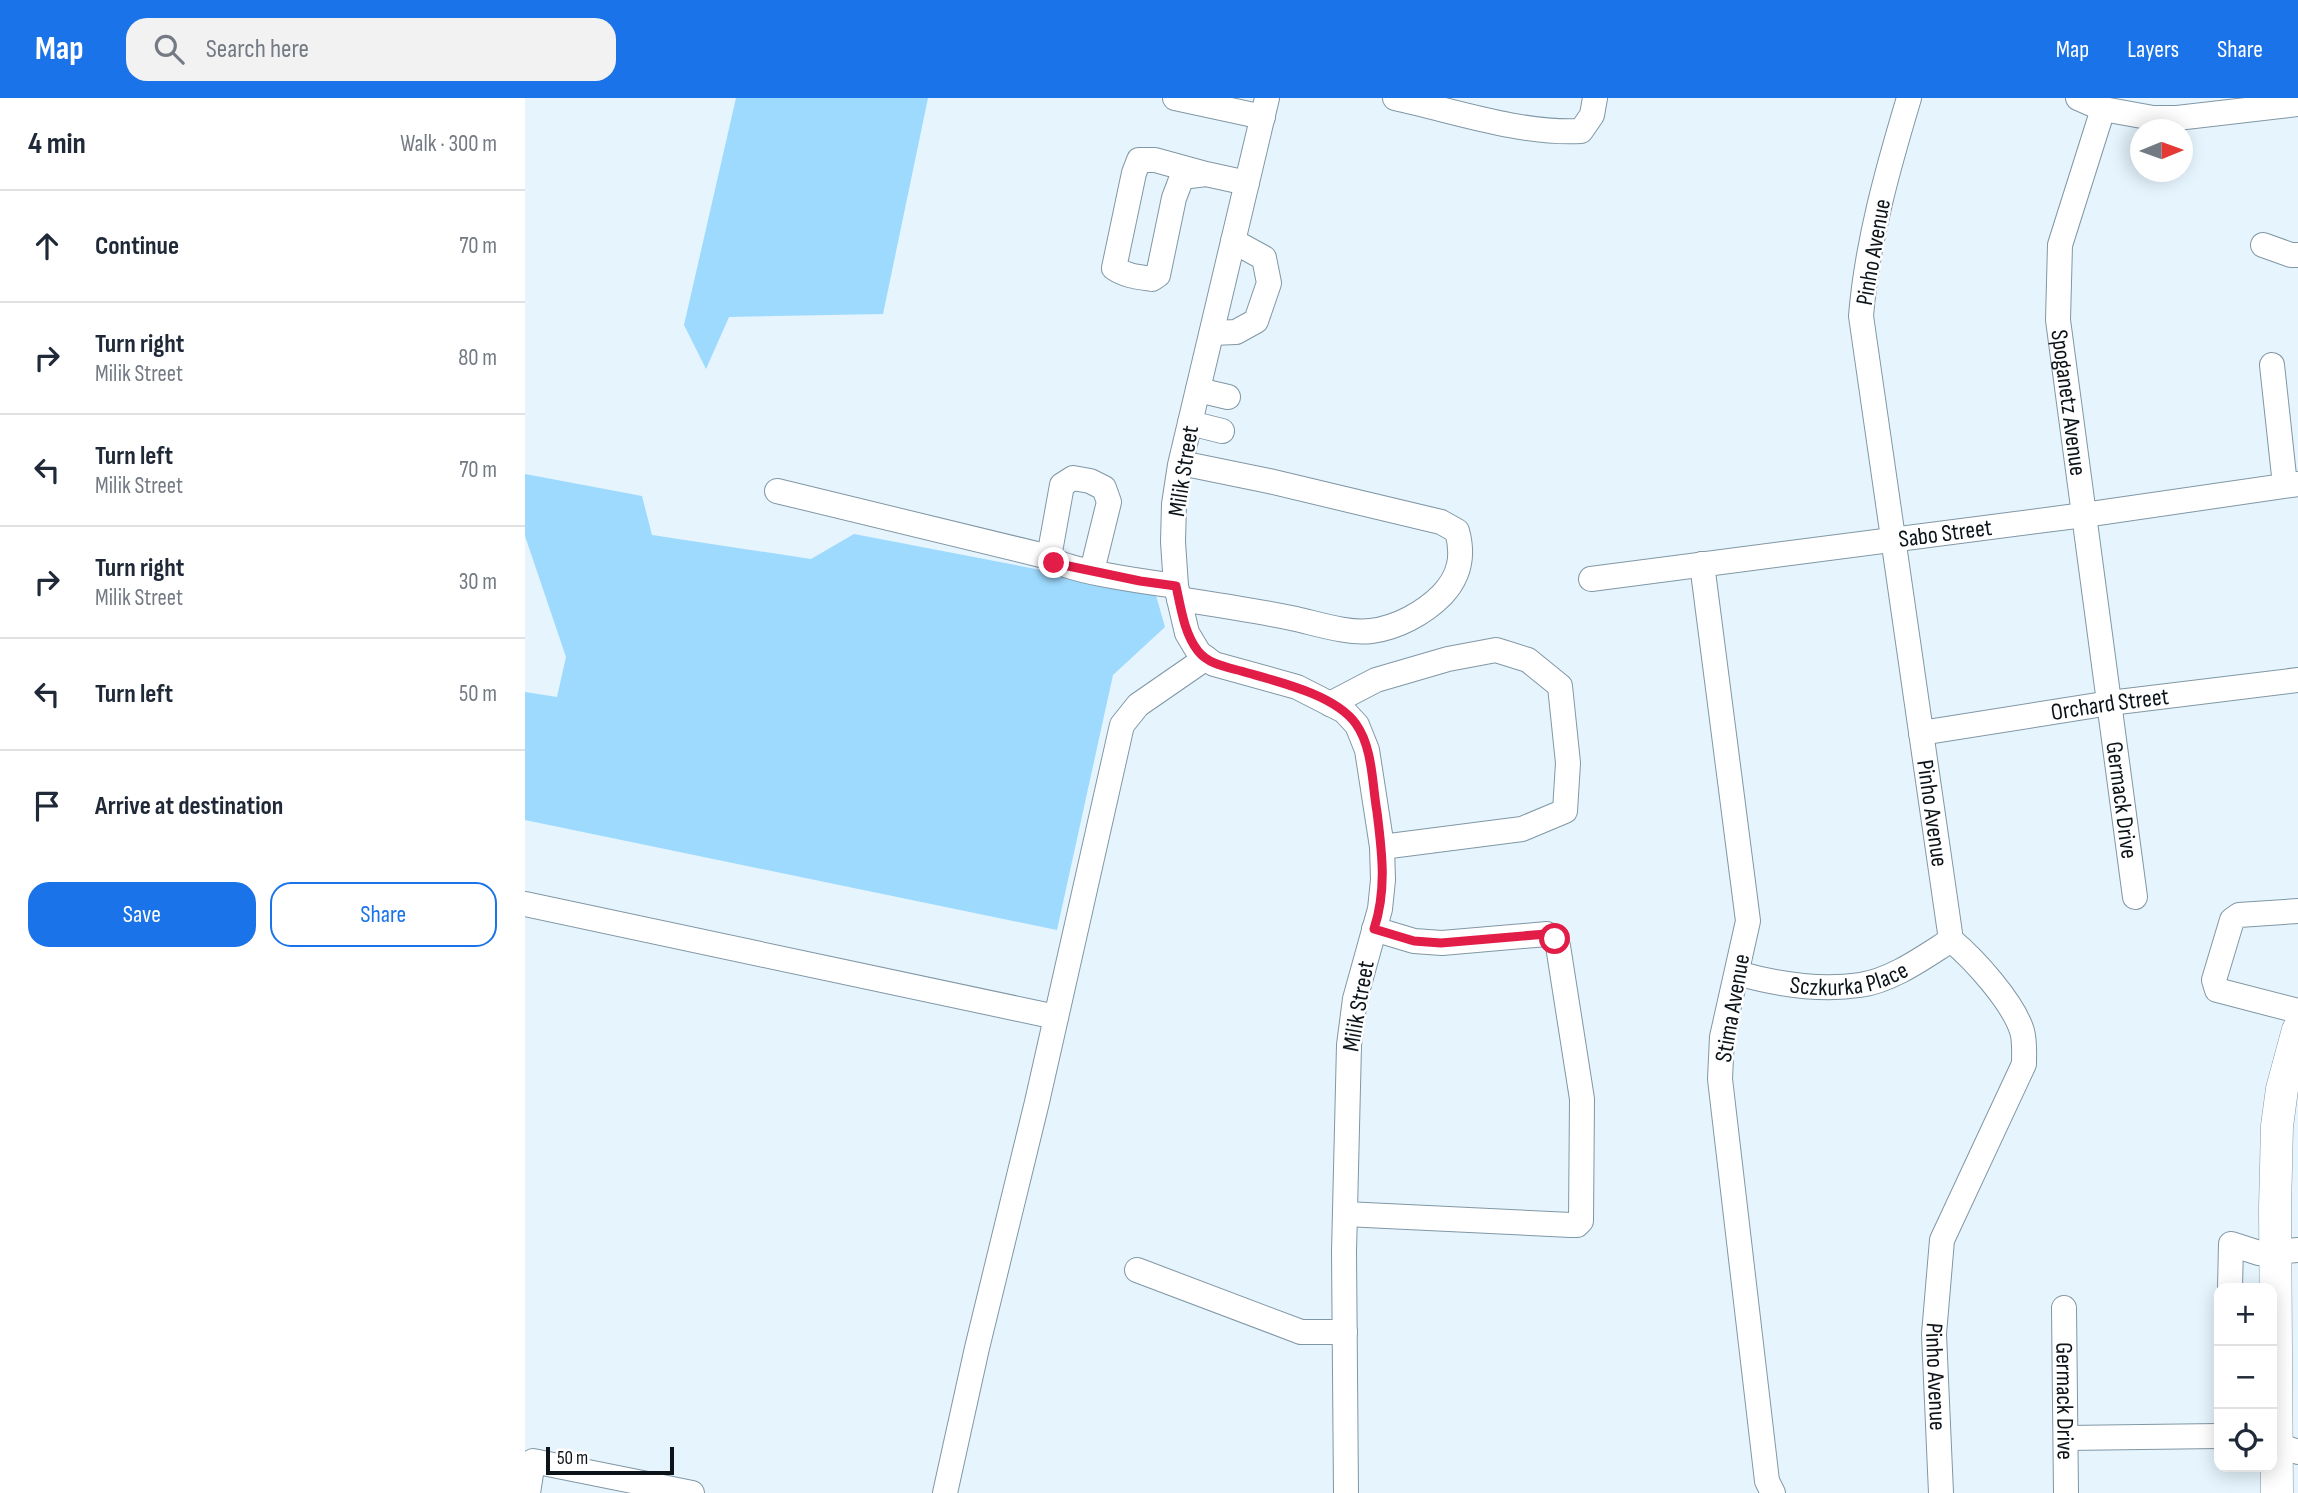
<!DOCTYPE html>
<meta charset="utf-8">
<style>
:root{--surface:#fff;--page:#f2f2f3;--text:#1f2937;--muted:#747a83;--line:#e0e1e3;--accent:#1a73e8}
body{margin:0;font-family:"Sofia Sans Condensed",sans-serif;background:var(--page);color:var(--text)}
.controls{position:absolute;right:21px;bottom:21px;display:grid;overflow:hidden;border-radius:14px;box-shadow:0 4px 18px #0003}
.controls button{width:63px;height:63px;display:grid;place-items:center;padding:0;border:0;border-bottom:2px solid var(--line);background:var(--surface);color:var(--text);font:35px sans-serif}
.compass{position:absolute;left:1605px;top:21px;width:63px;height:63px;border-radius:50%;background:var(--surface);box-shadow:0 4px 18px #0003;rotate:89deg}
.scale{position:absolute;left:21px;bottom:18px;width:128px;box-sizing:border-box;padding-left:7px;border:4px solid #0c1419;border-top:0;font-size:19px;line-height:24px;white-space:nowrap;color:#0c1419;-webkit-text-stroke:5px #fefefe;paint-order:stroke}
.stop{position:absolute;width:21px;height:21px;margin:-16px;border:5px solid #e11d48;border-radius:50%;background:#fff}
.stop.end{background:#e11d48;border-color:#fff;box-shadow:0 2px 7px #0008}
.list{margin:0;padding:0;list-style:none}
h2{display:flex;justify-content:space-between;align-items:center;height:91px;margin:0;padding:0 28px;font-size:30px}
h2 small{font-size:23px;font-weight:400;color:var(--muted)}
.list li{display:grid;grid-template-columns:46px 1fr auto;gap:21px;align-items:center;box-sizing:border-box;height:112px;padding:0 28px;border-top:2px solid var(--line)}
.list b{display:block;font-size:26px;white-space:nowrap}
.list p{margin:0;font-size:23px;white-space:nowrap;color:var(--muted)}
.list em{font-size:23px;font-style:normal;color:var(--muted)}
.actions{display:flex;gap:14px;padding:21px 28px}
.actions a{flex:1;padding:16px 0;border:2px solid var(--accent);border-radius:21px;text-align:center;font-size:24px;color:var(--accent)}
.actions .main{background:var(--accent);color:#fff}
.icon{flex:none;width:38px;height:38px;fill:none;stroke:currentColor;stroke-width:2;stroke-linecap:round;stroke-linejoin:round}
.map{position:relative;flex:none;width:1773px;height:1395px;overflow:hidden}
header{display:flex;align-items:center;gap:42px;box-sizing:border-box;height:98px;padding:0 35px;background:var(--accent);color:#fff}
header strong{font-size:33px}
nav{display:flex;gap:38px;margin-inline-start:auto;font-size:24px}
.search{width:490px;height:63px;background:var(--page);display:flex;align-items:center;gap:18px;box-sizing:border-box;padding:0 24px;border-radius:21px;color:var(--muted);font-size:26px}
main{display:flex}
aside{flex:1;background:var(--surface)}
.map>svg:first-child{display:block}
</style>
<header>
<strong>Map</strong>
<div class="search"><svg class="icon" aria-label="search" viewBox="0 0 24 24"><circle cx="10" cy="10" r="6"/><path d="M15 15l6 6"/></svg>Search here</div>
<nav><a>Map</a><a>Layers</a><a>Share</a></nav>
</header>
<main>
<aside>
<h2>4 min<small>Walk · 300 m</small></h2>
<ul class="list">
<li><svg class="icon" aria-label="ahead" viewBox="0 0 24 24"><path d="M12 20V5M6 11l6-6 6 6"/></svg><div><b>Continue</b></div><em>70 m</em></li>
<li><svg class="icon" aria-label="right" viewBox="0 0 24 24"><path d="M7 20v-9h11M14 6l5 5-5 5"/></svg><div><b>Turn right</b><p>Milik Street</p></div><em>80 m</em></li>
<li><svg class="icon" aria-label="left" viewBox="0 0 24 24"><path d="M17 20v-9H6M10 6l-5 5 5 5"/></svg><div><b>Turn left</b><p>Milik Street</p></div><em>70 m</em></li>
<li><svg class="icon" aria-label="right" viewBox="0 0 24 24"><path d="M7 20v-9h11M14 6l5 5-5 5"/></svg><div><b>Turn right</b><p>Milik Street</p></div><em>30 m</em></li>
<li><svg class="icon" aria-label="left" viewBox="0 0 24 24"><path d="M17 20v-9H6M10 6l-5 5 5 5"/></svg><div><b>Turn left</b></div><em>50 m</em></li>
<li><svg class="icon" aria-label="arrive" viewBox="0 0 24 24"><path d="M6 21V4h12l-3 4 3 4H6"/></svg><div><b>Arrive at destination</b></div></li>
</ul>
<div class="actions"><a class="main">Save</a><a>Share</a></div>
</aside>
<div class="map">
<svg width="1773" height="1395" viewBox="0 0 1773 1395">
<rect width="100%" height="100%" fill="#e5f4fd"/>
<!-- green -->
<path fill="#9ddafe" d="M 211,0 L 403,0 L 358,216 L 204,219 L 181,271 L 159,227 Z
M 0,376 L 117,398 L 127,437 L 286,461 L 329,436 L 630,494 L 640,529 L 588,577 L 532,832 L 0,722 L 0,594 L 32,599 L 41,559 L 0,438 Z"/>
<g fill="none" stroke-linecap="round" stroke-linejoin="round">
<!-- minor casing -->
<g stroke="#8097a5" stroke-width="26">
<g id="minor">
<path d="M 650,0 L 738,19"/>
<path d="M 742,0 L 655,367 L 649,406 L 648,444 L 651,488 L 662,535 L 674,555 L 689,566 L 772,589 L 819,613 L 832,627 L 842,652 L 857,749 L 858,782 L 855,811 L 830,901 L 824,947 L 819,1154 L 821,1395"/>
<path d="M 870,0 C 930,13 994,36 1056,33 L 1067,17 L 1070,0"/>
<path id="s1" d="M 1384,0 C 1363,70 1342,144 1336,218 L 1426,842 C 1449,861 1488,904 1497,933 C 1500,943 1499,955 1499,966 L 1417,1142 L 1409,1236 L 1416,1395"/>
<path d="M 1553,0 L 1578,11 L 1628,20 L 1652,20 L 1773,6"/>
<path id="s2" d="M 1578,11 L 1535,147 L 1533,222 L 1610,799"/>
<path d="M 681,76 L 630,62 L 614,62 L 609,75 L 589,170 C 601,178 613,179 627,181 L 633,177 L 649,100 L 657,79 L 681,76 L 722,85"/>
<path d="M 1738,147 L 1766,157 L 1773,157"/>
<path d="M 687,235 L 711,234 L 731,223 L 744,185 L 739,160 L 708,143"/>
<path d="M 1747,267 L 1760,387"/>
<path d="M 673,292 L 703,299"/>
<path d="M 665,325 L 697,333"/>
<path d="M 252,393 L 524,459"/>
<path d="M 1177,466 L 1223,823 L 1197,939 L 1195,981 L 1242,1383 L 1248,1395"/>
<path d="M 567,473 L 584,404 L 579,390 L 565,383 L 548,380 L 537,387 L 524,459 C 537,473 629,485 651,488"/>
<path id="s3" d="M 1066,481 L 1559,417 L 1773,386"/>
<path d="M 654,501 C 694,507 733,513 771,521 C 793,526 824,536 846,533 C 872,530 899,515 917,497 C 935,478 939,458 932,433 L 916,424 L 744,383 L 656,365"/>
<path d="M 805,606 L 851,582 L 923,561 L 971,552 L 1003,562 L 1035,588 L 1043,665 L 1040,713 L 997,731 L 857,749"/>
<path id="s4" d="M 1396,635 L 1585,605 L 1773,582"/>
<path d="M 0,806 L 531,919"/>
<path d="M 1773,813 L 1714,817 L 1707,822 L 1689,882 L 1692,892 L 1773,913"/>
<path id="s5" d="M 1212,875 C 1251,886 1295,893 1335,887 C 1368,882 1399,859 1426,842"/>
<path d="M 820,1116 L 1046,1127 L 1052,1127 L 1056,1123 L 1057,1001 L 1033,848 L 1030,841 L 1022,836 L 917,845 L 889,843 L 849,831"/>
<path d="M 612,1172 L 776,1234 L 820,1234"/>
<path d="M 1705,1190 L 1706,1146 L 1734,1155 L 1773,1152"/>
<path id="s6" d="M 1539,1210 L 1541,1395"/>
<path d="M 1541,1340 L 1694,1338"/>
<path d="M 1747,1345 L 1773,1354"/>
<path d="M 3,1395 L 8,1363 L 167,1395"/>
<path d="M 420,1395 L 452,1250 L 512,1004 L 597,627 L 613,607 L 681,560"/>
</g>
</g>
<!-- major casing -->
<g stroke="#8097a5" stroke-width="33">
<path id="major" d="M 1752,1395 L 1750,1110 L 1752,1028 L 1757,991 L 1773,932"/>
</g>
<!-- minor -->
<use href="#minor" stroke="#fff" stroke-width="24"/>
<!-- major -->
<use href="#major" stroke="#fff" stroke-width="32"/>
</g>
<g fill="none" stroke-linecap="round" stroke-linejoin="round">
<!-- route -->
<path stroke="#e11d48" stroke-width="9" d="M 529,465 L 615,483 L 651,488 C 656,510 659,535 673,553 C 683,566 701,569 716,573 C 750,583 810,596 831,626 C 848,650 847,686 852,714 C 857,754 862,792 849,831 L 889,843 L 916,845 L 1021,836 L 1030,841"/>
</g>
<g text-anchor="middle" stroke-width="5" stroke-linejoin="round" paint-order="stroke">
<!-- street labels -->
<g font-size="24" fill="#0c1419" stroke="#fefefe">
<text transform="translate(1348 154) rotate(-80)" y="8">Pinho Avenue</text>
<text dy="8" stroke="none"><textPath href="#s2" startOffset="301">Spoganetz Avenue</textPath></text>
<text transform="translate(658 373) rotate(-81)" y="8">Milik Street</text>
<text dy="8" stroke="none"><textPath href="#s3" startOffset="357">Sabo Street</textPath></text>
<text dy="8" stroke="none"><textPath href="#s4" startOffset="191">Orchard Street</textPath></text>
<text dy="8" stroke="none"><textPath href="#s2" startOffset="702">Germack Drive</textPath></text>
<text dy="8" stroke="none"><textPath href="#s1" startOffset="726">Pinho Avenue</textPath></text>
<text dy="8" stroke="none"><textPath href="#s5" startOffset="114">Sczkurka Place</textPath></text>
<text transform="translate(833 908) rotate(-80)" y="8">Milik Street</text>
<text transform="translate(1207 910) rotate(-80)" y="8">Stima Avenue</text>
<text dy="8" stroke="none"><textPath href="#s1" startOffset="1335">Pinho Avenue</textPath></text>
<text dy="8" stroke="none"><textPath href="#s6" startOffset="93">Germack Drive</textPath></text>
</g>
</g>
</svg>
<div class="controls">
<button>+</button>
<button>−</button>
<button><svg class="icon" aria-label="locate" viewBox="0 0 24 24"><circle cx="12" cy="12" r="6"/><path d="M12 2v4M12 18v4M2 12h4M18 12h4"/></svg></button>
</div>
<svg class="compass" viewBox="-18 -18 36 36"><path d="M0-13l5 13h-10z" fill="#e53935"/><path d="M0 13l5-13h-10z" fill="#747a83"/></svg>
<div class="scale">50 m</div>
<div class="stop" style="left:1030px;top:841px"></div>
<div class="stop end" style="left:529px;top:465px"></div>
</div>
</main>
